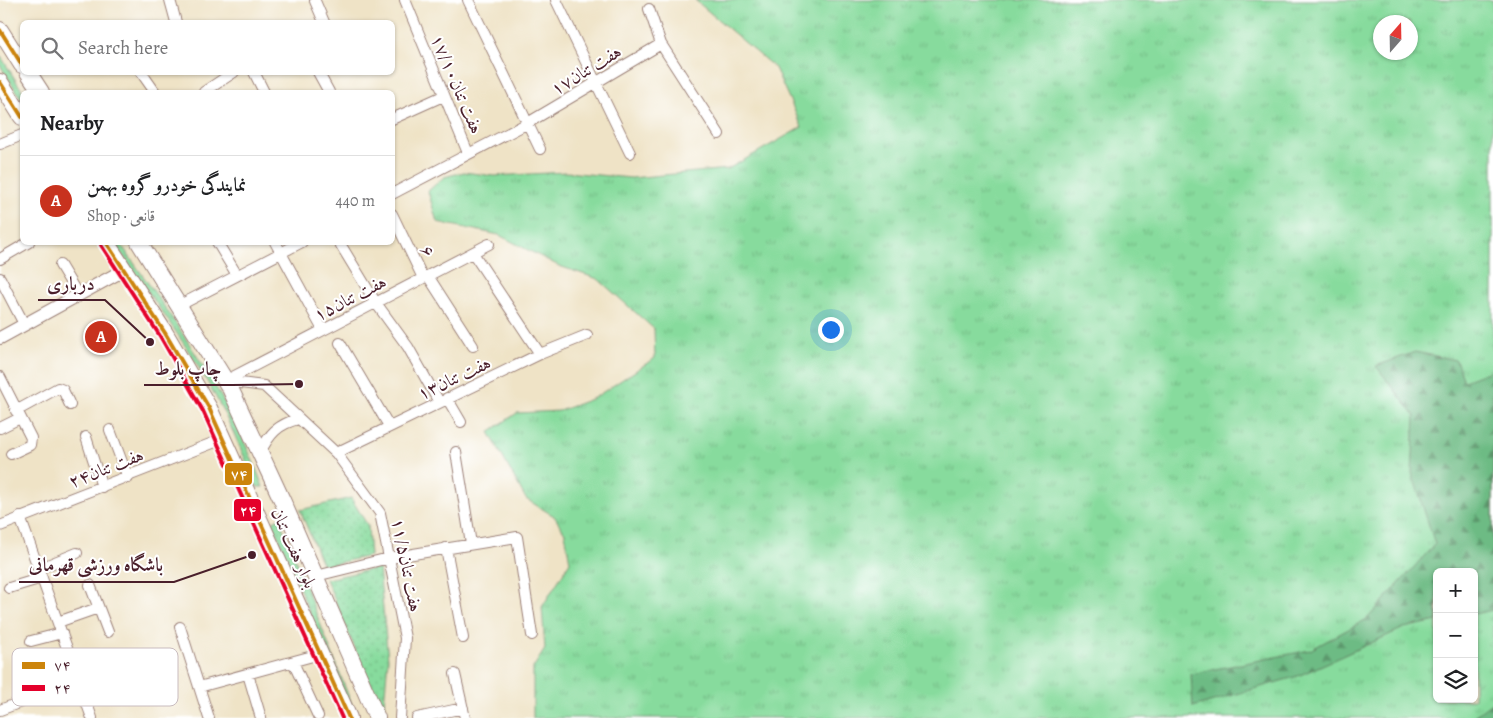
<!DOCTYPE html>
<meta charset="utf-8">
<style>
:root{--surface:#fff;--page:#f6f6f6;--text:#202124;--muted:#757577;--line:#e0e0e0;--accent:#c8321e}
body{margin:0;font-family:Alegreya,Amiri,serif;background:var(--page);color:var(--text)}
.controls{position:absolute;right:15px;bottom:15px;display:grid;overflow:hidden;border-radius:8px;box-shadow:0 1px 4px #0004}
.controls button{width:45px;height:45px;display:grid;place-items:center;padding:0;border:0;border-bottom:1px solid var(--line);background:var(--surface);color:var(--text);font:25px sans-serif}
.compass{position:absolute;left:1373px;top:15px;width:45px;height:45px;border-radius:50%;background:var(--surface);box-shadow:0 1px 4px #0004;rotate:20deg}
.you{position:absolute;left:830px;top:329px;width:18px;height:18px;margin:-12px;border:4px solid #fff;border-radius:50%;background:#1a73e8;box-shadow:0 0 0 8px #1a73e833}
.badge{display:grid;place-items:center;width:32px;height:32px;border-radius:50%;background:var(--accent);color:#fff;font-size:16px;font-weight:700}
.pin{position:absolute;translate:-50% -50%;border:2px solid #fff;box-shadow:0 1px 5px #0006}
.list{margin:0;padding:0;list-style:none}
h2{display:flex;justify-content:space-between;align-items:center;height:65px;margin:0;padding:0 20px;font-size:21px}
h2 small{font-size:16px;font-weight:400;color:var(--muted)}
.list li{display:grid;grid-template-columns:32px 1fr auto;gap:15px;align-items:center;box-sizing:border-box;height:90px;padding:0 20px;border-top:1px solid var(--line)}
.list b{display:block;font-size:19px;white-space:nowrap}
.list p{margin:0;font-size:16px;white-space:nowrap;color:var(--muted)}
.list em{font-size:16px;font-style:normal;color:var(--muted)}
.icon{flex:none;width:28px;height:28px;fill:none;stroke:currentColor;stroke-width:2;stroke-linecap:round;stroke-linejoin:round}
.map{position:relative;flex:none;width:1493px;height:718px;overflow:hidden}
.search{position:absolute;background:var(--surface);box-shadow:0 1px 4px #0004;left:20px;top:20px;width:375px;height:55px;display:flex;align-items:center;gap:12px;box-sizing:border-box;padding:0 18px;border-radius:8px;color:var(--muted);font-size:19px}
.panel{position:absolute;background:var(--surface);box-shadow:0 1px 4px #0004;left:20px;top:90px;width:375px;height:155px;border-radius:8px}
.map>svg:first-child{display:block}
</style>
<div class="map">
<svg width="1493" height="718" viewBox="0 0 1493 718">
<defs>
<pattern id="grass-tufts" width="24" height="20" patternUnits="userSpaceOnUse" patternTransform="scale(1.25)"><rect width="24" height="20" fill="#87db9d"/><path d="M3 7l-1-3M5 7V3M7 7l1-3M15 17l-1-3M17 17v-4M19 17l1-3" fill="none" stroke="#76bc87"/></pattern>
<pattern id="forest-firs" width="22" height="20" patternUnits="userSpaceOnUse" patternTransform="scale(1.25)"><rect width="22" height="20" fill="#6dbb84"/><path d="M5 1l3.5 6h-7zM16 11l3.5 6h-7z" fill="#5c976c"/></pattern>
<pattern id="park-dots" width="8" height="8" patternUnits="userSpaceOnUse" patternTransform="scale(1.25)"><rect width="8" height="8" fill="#87db9d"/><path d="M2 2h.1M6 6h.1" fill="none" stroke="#76bc87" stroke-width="1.8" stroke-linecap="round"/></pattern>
</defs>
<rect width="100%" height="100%" fill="#fff"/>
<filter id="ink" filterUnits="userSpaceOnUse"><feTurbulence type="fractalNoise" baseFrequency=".02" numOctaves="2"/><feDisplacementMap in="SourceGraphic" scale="10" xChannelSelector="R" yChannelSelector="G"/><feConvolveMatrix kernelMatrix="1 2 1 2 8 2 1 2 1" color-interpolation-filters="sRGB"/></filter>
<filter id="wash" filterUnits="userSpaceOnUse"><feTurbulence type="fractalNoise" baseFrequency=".0096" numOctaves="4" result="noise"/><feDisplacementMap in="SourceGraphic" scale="20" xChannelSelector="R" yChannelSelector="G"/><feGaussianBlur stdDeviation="1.12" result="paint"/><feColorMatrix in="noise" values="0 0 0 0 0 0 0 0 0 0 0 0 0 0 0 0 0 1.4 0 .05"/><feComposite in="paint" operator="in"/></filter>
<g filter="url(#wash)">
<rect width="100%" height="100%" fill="#efe3c6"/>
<!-- grass -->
<path fill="url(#grass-tufts)" stroke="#687d64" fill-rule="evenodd" d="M 695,0 L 1493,0 L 1493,718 L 533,718 L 533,668 L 545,649 L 542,607 L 570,562 L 565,533 L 554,516 L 526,499 L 489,432 L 517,413 L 559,411 L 594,398 L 655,358 L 654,329 L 598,279 L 559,266 L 499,235 L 437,222 L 428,191 L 444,177 L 464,172 L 494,176 L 566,172 L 631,178 L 728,169 L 802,127 L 775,68 ZM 1380,22 L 1410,22 L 1410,52 L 1380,52 ZM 1437,572 L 1474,572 L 1474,699 L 1437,699 Z
M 0,55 L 23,92 L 22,100 L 0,65 Z
M 114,243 L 120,243 C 175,322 230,396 263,487 L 257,487 C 242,451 227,416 208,383 C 180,334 145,289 114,243 Z
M 279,518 L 357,718 L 353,718 L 272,522 Z"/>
<!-- forest -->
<path fill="url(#forest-firs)" stroke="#5c6d58" d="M 1415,352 L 1456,360 L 1464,381 L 1493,370 L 1493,610 L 1474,614 L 1474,572 L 1437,572 L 1437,621 L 1404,628 L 1298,676 L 1193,707 L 1191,674 L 1310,650 L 1367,619 L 1435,544 L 1412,473 L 1415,416 L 1376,366 Z
M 1493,702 L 1493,718 L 1471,718 Z"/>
<!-- park -->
<path fill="url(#park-dots)" stroke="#687d64" d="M 351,498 L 368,526 L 370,556 L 323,566 L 300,510 Z
M 379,568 L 388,659 L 383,716 L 326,579 Z"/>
</g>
<g filter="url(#ink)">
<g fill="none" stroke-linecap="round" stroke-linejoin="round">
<!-- minor casing -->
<g stroke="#9c8178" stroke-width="12">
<path id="minor" d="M 170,0 L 176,22
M 405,0 L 468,153
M 468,0 L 540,149
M 556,0 L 630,153
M 315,1 L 324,22
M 649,9 L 661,44 L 719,134
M 141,72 L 155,92
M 254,72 L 264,92
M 318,72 L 329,92
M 204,92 L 234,72
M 392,119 L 443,96
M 0,144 L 22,135
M 392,194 L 526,124 L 661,44
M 392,214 L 423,278
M 217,242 L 237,275
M 275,242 L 323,330
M 339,242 L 376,303 L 408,347 L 439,402
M 473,253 L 540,354
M 0,259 L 29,242
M 60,265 L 78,295
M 428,276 L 473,346
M 0,278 L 24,324
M 180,305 L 302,242
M 340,343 L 389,426
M 0,377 L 31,438 L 30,445 L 11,454
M 225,381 L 264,386 L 336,453 L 380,513 L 405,638 L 400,718
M 225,381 L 489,244
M 447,398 L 461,422
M 16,411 L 58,388 L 63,390 L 70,405
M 0,428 L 20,418
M 110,430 L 128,478
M 86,437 L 102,487
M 456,452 L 471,544
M 260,453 C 269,434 278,424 299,419
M 336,453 L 540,354 L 587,335
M 20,517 L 92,718
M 0,526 L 223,439
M 446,548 L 463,638
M 38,569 L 77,553
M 316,576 L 389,558 L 517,537 L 532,635
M 90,585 L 108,632
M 9,588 L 42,578
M 58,622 L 98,608
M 180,627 L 209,718
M 31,641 L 62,633
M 293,662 L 318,716
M 248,674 L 261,718
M 455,674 L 465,718
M 199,687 L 320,654
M 82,689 L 139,666
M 0,710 L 79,680
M 417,718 L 463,708"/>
</g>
<!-- tertiary casing -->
<g stroke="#9c8178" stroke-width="14">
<path id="tertiary" d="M 0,338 L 124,270"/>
</g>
<!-- primary casing -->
<g stroke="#9c8178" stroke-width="18">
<path id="primary" d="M 0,30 L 22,65
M 28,72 L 41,92
M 0,82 L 22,117
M 106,242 L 165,333 L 209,408 L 349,718
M 139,242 L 230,388 L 282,500 L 377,718"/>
</g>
<!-- minor -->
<use href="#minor" stroke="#fff" stroke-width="10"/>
<!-- tertiary -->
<use href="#tertiary" stroke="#fff" stroke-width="12"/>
<!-- primary -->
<use href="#primary" stroke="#fff" stroke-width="16"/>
<!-- bus-1 casing -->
<g stroke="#fff" stroke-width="8">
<path id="bus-1" d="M 0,30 L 22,65
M 0,82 L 22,117
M 106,242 L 165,333 L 209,408 L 349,718"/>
</g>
<!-- bus-2 casing -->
<g stroke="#fff" stroke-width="8">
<path id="bus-2" d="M 101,245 L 160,336 L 203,411 L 342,718"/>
</g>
<!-- bus-1 -->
<use href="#bus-1" stroke="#cc840b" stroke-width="4"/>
<!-- bus-2 -->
<use href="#bus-2" stroke="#e4002b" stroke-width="4"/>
</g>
</g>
<g text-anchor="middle" stroke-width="4" stroke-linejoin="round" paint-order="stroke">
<!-- street labels -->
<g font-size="18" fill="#4a1f2b" stroke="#fff">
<text transform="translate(586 70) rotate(-31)" y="6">۱۷هفت تنان</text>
<text transform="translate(457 84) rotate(67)" y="6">۱۷/۱۰هفت تنان</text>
<text transform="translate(428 251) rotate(65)" y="6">۶</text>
<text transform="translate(350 298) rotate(-27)" y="6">هفت تنان۱۵</text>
<text transform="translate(454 378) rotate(-25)" y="6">۱۳هفت تنان</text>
<text transform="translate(106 468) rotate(-21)" y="6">هفت تنان۲۴</text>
<text transform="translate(294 548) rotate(66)" y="6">بلوار هفت تنان</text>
<text transform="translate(407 565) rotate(79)" y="6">۱۱/۵هفت تنان</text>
</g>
</g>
<!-- legend -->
<rect x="12" y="648" width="166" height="58" rx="8" fill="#fff" stroke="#c9bcbf" stroke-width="1"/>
<rect x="22" y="662" width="23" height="7" fill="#cc840b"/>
<rect x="22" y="685" width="23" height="6" fill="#e4002b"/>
<g font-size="14" fill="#4a1f2b">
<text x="54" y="670">۷۴</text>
<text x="54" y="693">۲۴</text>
</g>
<!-- callouts -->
<path fill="none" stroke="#4a1f2b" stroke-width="2" d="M150 342L105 300H38M299 384L231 385H144M252 555L174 582H19"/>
<g fill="#4a1f2b" stroke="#fff" stroke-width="2">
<circle cx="150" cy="342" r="5"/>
<circle cx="299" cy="384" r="5"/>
<circle cx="252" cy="555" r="5"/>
</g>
<g font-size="19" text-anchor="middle" font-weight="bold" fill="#4a1f2b" stroke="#fff" stroke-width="4" stroke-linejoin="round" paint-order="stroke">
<text x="71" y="290">درباری</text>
<text x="188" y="375">چاپ بلوط</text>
<text x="96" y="571">باشگاه ورزشی قهرمانی</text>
</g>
<g stroke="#fff" stroke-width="2">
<rect x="224" y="462" width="29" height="24" rx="5" fill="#cc840b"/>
<rect x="233" y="498" width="29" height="24" rx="5" fill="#e4002b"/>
</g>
<g font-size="14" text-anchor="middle" font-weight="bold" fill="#fff">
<text x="239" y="479">۷۴</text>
<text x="248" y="515">۲۴</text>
</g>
</svg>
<div class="controls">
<button>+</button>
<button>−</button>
<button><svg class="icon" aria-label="layers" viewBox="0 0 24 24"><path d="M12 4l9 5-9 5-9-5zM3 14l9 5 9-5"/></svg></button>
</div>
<svg class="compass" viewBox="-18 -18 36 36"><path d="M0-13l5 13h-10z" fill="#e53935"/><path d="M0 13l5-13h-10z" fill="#757577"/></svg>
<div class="you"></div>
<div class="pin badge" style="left:101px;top:337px">A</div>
<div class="search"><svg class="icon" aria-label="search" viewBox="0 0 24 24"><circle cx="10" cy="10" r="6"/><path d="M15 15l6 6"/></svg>Search here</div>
<section class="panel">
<h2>Nearby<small></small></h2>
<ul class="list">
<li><span class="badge">A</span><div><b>نمایندگی خودرو گروه بهمن</b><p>Shop · قانعی</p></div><em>440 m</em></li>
</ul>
</section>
</div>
